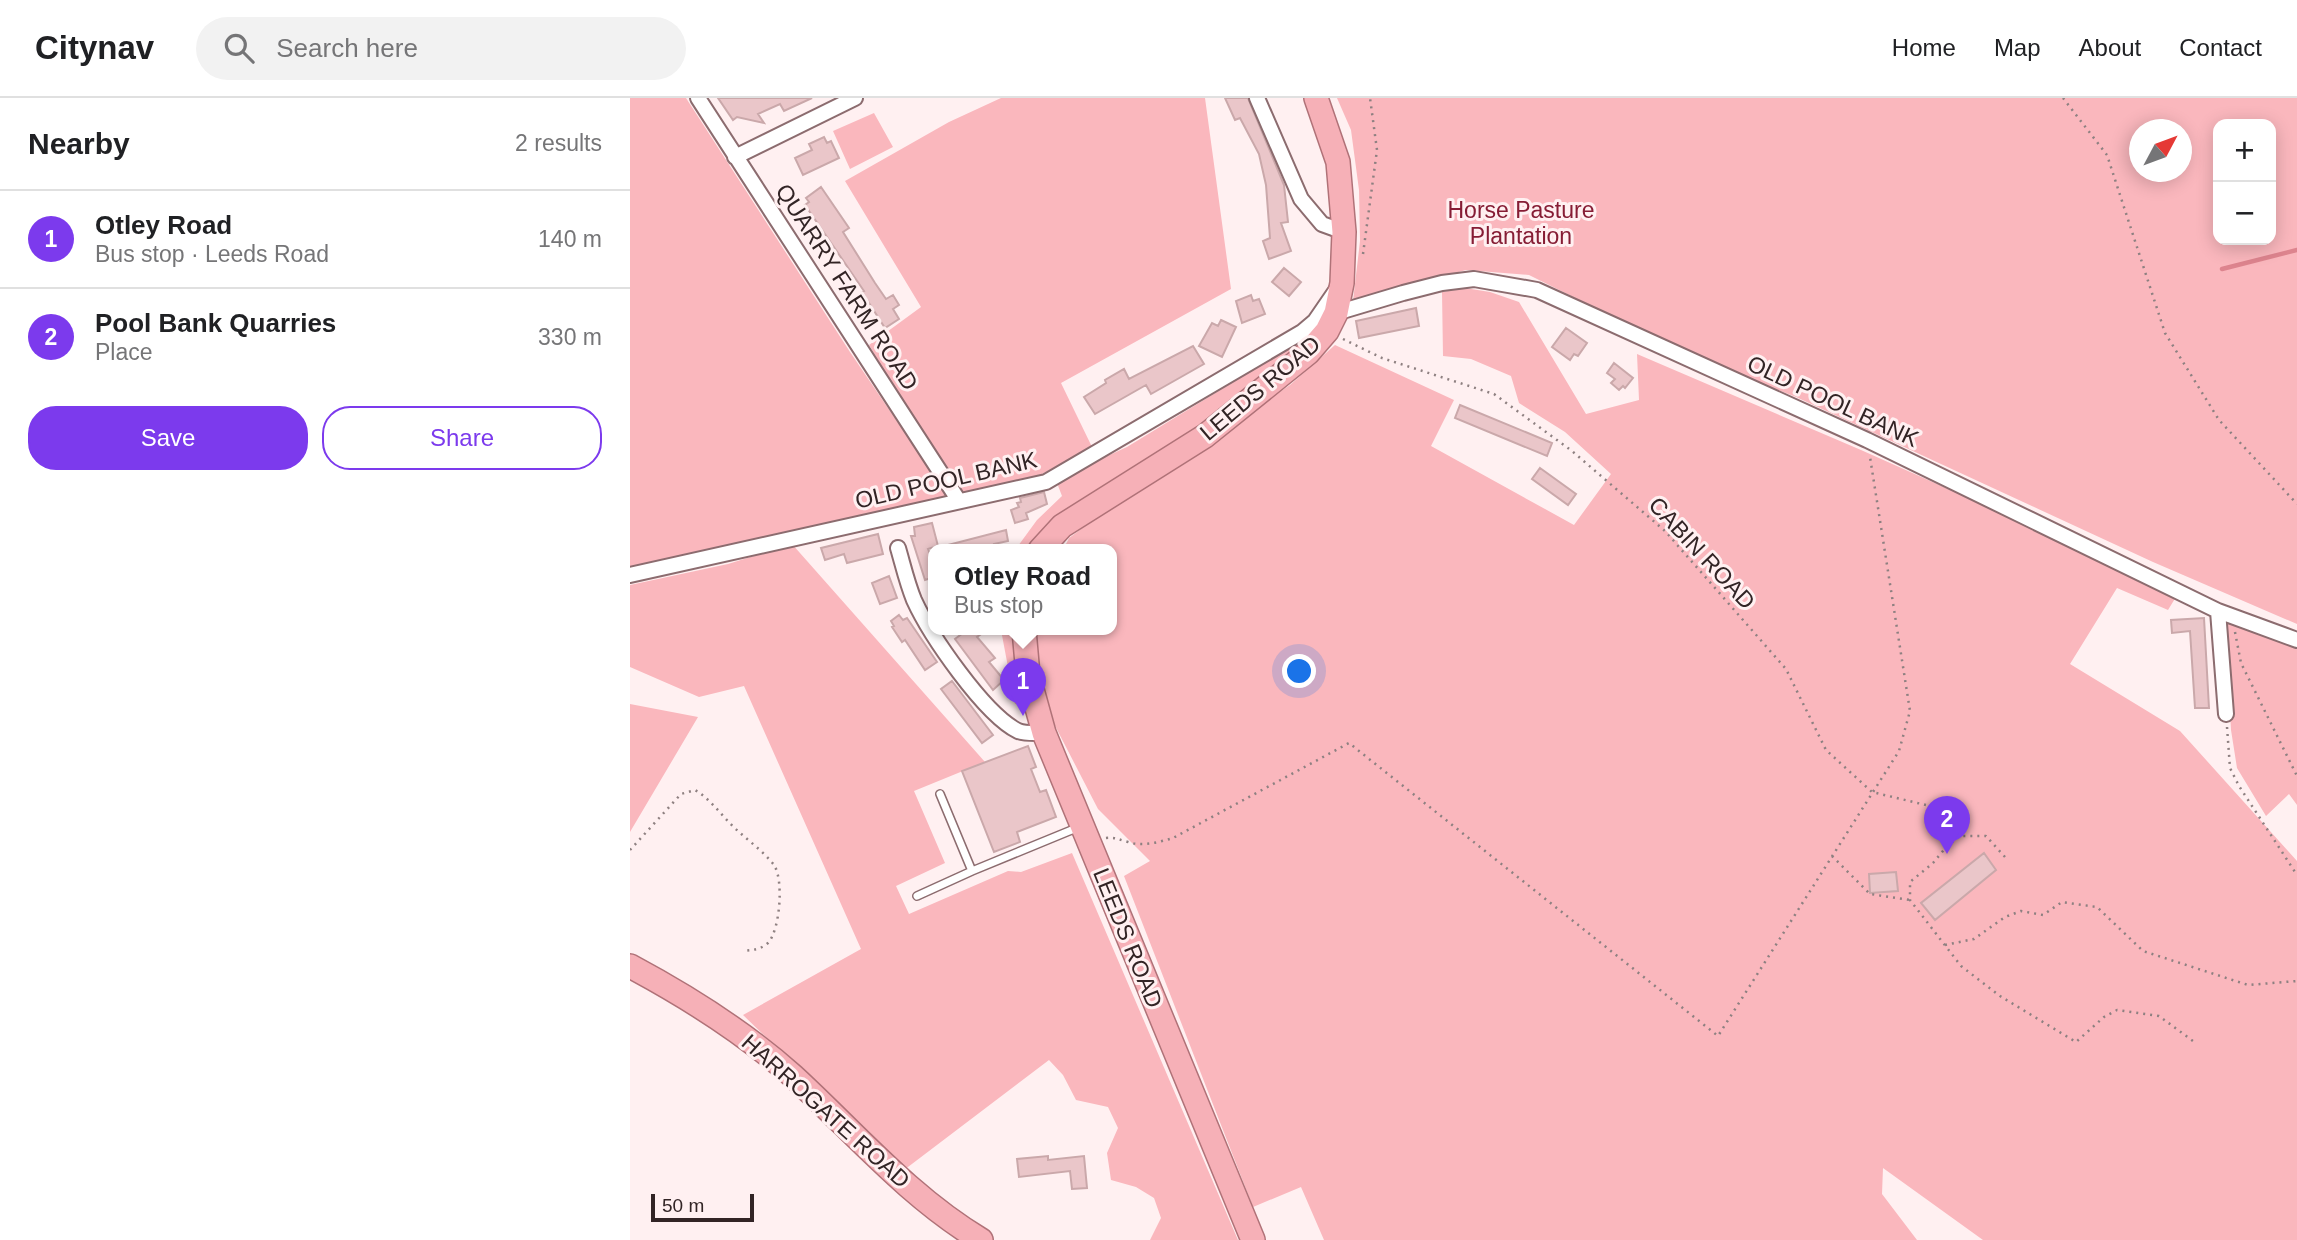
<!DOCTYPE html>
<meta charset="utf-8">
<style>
:root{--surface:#fff;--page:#f2f2f2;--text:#202124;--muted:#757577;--line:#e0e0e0;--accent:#7c3aed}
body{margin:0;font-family:Helvetica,sans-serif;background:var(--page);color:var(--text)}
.controls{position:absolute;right:21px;top:21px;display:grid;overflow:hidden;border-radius:14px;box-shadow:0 4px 18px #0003}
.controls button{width:63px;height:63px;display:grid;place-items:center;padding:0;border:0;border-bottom:2px solid var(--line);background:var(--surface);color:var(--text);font:35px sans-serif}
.compass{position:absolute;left:1499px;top:21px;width:63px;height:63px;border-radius:50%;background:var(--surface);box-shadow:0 4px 18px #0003;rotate:49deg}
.scale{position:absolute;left:21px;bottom:18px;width:103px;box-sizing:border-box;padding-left:7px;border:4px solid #322425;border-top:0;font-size:19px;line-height:24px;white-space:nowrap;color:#322425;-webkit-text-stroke:5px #fff0f1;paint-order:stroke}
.you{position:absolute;left:670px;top:574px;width:24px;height:24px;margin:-18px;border:5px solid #fff;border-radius:50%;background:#1a73e8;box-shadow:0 0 0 10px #1a73e833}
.badge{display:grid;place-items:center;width:46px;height:46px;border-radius:50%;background:var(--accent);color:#fff;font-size:23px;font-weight:700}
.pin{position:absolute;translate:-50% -58px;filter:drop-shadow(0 2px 4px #0008)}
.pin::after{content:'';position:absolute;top:37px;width:24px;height:21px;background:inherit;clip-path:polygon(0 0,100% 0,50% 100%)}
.popup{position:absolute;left:298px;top:446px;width:189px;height:91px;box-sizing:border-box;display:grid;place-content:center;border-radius:14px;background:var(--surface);filter:drop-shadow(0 2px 5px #0005);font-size:23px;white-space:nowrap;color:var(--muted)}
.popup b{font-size:26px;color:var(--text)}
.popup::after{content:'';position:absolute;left:50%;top:100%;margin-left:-14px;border:14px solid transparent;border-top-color:var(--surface)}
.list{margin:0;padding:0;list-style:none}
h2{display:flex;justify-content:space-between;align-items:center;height:91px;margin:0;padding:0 28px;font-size:30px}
h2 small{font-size:23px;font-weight:400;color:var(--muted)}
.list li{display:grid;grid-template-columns:46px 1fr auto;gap:21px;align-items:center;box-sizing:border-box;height:98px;padding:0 28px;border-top:2px solid var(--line)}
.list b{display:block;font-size:26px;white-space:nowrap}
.list p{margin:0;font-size:23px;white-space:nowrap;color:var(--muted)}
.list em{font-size:23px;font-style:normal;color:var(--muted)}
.actions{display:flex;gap:14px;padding:21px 28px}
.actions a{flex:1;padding:16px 0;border:2px solid var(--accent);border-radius:28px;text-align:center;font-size:24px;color:var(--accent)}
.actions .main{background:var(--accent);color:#fff}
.icon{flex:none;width:38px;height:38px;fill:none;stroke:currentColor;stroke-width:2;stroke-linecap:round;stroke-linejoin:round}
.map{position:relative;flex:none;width:1667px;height:1142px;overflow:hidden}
header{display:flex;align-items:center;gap:42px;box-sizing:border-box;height:98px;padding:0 35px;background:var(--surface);border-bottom:2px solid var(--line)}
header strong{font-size:33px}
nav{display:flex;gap:38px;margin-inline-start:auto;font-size:24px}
.search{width:490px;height:63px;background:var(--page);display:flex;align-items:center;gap:18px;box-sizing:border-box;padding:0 24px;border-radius:38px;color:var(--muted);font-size:26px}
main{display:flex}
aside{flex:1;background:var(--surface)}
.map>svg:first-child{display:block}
</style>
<header>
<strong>Citynav</strong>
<div class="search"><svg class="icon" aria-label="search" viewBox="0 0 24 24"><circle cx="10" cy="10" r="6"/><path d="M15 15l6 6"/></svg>Search here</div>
<nav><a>Home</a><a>Map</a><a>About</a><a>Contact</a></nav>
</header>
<main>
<aside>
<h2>Nearby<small>2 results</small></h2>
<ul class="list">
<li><span class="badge">1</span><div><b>Otley Road</b><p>Bus stop · Leeds Road</p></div><em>140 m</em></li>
<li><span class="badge">2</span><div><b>Pool Bank Quarries</b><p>Place</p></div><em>330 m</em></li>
</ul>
<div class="actions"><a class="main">Save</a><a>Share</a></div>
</aside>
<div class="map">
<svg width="1667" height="1142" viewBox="0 0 1667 1142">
<rect width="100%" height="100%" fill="#fff0f1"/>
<!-- green -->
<path fill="#fab7bd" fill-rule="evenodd" d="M 0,0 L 56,0 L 220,254 L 315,394 L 316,399 L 0,471 Z
M 371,0 L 575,0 L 601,191 L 431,285 L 462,349 L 399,383 L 328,395 L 239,247 L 291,209 L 215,83 L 319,24 Z
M 707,0 L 1667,0 L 1667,526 L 1523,464 L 1166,299 L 1070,262 L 899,177 L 836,172 L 723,203 L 730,143 L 729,92 L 721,32 ZM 1588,26 L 1641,26 L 1641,142 L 1588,142 ZM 1510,32 L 1552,32 L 1552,74 L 1510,74 Z
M 244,15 L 263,49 L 220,71 L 203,33 Z
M 835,190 L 860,194 L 889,204 L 956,316 L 1009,302 L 1007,256 L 1231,352 L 1549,494 L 1538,512 L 1487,490 L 1440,566 L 1550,633 L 1667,763 L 1667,1142 L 1353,1142 L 1253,1070 L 1252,1096 L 1287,1142 L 694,1142 L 671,1089 L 623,1109 L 494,778 L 520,763 L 468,711 L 420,618 L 405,559 L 406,532 L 482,532 L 482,452 L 433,452 L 439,440 L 485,406 L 660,287 L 705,247 L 824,302 L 801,348 L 944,427 L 981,376 L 935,334 L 889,305 L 881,278 L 841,261 L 813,258 L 812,194 Z
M 675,240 L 678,246 L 564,335 L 403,452 L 385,452 L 407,422 L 432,398 L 427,385 L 440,375 L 497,349 Z
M 162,446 L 355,664 L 284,693 L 315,765 L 266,788 L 279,816 L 378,773 L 391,774 L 442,755 L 608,1142 L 520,1142 L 531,1120 L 524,1100 L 506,1089 L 481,1082 L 477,1055 L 488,1030 L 478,1009 L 446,1002 L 433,977 L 419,962 L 274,1072 L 113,917 L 231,851 L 114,588 L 69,599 L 0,569 L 0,487 L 98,466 Z
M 1599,519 L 1667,549 L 1667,707 L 1659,696 L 1636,718 L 1607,670 L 1601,632 L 1595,527 Z
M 371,532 L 385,532 L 398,603 L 385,606 Z
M 0,606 L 68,619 L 0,734 Z"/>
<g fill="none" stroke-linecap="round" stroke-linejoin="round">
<!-- stream -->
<path stroke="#dd848e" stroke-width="4.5" d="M 1592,171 L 1667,152"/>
</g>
<!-- building -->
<path fill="#eac6c9" stroke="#caa8aa" stroke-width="2" d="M 88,0 L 182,0 L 154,13 L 150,6 L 128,16 L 134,25 L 107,19 L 103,22 Z
M 595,0 L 618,0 L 654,87 L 658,124 L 651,125 L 661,153 L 639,161 L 633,143 L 640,140 L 636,87 L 629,56 L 610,20 L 605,22 Z
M 194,39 L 197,45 L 201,43 L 209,60 L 173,77 L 165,60 L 182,52 L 179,46 Z
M 191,89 L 219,130 L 213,134 L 245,185 L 256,201 L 263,197 L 269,207 L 263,211 L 269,221 L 255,230 L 232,194 L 234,193 L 175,107 L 179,104 L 176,100 Z
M 654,170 L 671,184 L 659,198 L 642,184 Z
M 621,197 L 623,203 L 629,201 L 635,216 L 612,225 L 606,203 Z
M 786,210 L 789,228 L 729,240 L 726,223 Z
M 591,222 L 606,229 L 592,259 L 569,248 L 582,225 L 588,228 Z
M 936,230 L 957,245 L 948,258 L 944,256 L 940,262 L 922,249 Z
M 563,248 L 574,266 L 521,296 L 516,287 L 465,316 L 454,299 L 476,285 L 475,282 L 494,271 L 499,281 Z
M 984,265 L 1003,280 L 995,290 L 993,288 L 989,292 L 981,285 L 985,281 L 977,275 Z
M 830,307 L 922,345 L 917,358 L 825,320 Z
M 910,370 L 946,396 L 938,407 L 902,381 Z
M 414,394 L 417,406 L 396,415 L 398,421 L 385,425 L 381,412 L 389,409 L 387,405 L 391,404 L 390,400 Z
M 302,425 L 308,448 L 298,451 L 304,466 L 304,479 L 295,482 L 281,438 L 285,438 L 284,429 Z
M 376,432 L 378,443 L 364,446 L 365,450 L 314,452 L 314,448 Z
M 248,436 L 253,456 L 217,465 L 214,456 L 195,462 L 191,450 Z
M 259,478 L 267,500 L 250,506 L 242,485 Z
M 269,517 L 273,522 L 277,520 L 307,564 L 295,572 L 275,542 L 272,544 L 262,529 L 264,528 L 261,523 Z
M 1574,520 L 1579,610 L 1565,610 L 1560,533 L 1542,535 L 1541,522 Z
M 337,532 L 357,532 L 347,539 L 365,560 L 359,564 L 374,582 L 363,592 L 325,541 Z
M 322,583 L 363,637 L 352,645 L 311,591 Z
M 398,648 L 406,669 L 401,671 L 410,694 L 416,692 L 426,719 L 387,734 L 390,744 L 364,754 L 332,673 Z
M 1354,755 L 1366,772 L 1305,822 L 1291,805 Z
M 1266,774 L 1268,793 L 1240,795 L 1239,776 Z
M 418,1058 L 418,1062 L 454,1058 L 457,1090 L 442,1091 L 440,1073 L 389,1079 L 387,1061 Z"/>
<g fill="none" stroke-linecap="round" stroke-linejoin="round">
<!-- service casing -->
<g stroke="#8c6c6f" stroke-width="10">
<path id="service" d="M 310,696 L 342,773 L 449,729
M 287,798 L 342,773"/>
</g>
<!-- minor casing -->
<g stroke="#8c6c6f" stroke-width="18">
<path id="minor" d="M 68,0 L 329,403
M 627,0 L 671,101 L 692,126 L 714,134
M 105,59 L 225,0
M 706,215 L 773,195 L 812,185 L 844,181 L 907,192 L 1237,342 L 1588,513 L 1667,542
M 268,450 C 273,467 277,485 284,502 C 300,537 354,616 388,633 C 395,636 406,635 414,635
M 0,477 L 416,384 L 672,234 L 685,223 L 707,191
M 1588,513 L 1596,616"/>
</g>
<!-- trunk casing -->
<g stroke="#b07278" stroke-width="26">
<path id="trunk" d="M 410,452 L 432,428 L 575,338 L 678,255 L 697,233 L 706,215 L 712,185 L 714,134 L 708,64 L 686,0
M 394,532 L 398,577 L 414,635 L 623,1142
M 0,868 C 58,899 114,934 163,978 C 224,1034 279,1099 351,1142"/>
</g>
<!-- path -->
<path stroke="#8e8081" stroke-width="2.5" stroke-dasharray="2 5" stroke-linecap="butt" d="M 1433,0 L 1477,57 L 1535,235 L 1589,322 L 1667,406
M 733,156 L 747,52 L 740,0
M 713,241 L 752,260 L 864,296 L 942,353 L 1035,433 L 1156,571 L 1196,652 L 1242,694 L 1300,708 L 1322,726 L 1329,738
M 1605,534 L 1611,565 L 1667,678
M 1597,629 L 1600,670 L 1609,688 L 1667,777
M 476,740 C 485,739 490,742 498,744 C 513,749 529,744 543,740 L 719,645 L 1088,938 L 1269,653 L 1280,613 L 1240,359
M 0,752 L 51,696 L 65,692 C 82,702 93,720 108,733 C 120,744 134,754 144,767 C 154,782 150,832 138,845 C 130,852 122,852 113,853
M 1202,758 L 1240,796 L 1280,802
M 1375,759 L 1356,738 L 1329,738 L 1317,748 L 1303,765 L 1280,784 L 1280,802 L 1331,868 L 1370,898 L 1446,944 L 1474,919 L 1487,912 L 1529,918 L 1563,943
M 1315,847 L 1344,841 L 1375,819 L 1391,813 L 1413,817 L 1432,804 L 1467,809 L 1513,853 L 1618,887 L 1667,883"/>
<!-- service -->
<use href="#service" stroke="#fff" stroke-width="7"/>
<!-- minor -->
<use href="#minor" stroke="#fff" stroke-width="14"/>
<!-- trunk -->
<use href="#trunk" stroke="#f6b0b7" stroke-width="23"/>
</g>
<g text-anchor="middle" stroke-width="6" stroke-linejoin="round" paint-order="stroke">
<!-- park labels -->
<g font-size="23" fill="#861d35" stroke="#fff0f1">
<text x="891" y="120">Horse Pasture<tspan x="891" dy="26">Plantation</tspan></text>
</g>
<!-- street labels -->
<g font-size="23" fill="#322425" stroke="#fff0f1">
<text transform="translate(217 189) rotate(57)" y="8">QUARRY FARM ROAD</text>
<text transform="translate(630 290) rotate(-40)" y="8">LEEDS ROAD</text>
<text transform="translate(1203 303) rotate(25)" y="8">OLD POOL BANK</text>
<text transform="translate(316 382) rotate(-13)" y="8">OLD POOL BANK</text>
<text transform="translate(1072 455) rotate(47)" y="8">CABIN ROAD</text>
<text transform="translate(498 840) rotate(68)" y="8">LEEDS ROAD</text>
<text transform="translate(196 1013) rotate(42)" y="8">HARROGATE ROAD</text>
</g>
</g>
</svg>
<div class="controls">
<button>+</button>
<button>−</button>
</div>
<svg class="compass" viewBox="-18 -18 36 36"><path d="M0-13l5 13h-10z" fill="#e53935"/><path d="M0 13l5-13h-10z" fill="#757577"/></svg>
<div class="scale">50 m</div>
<div class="you"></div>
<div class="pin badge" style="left:393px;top:618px">1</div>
<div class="popup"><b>Otley Road</b>Bus stop</div>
<div class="pin badge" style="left:1317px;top:756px">2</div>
</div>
</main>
